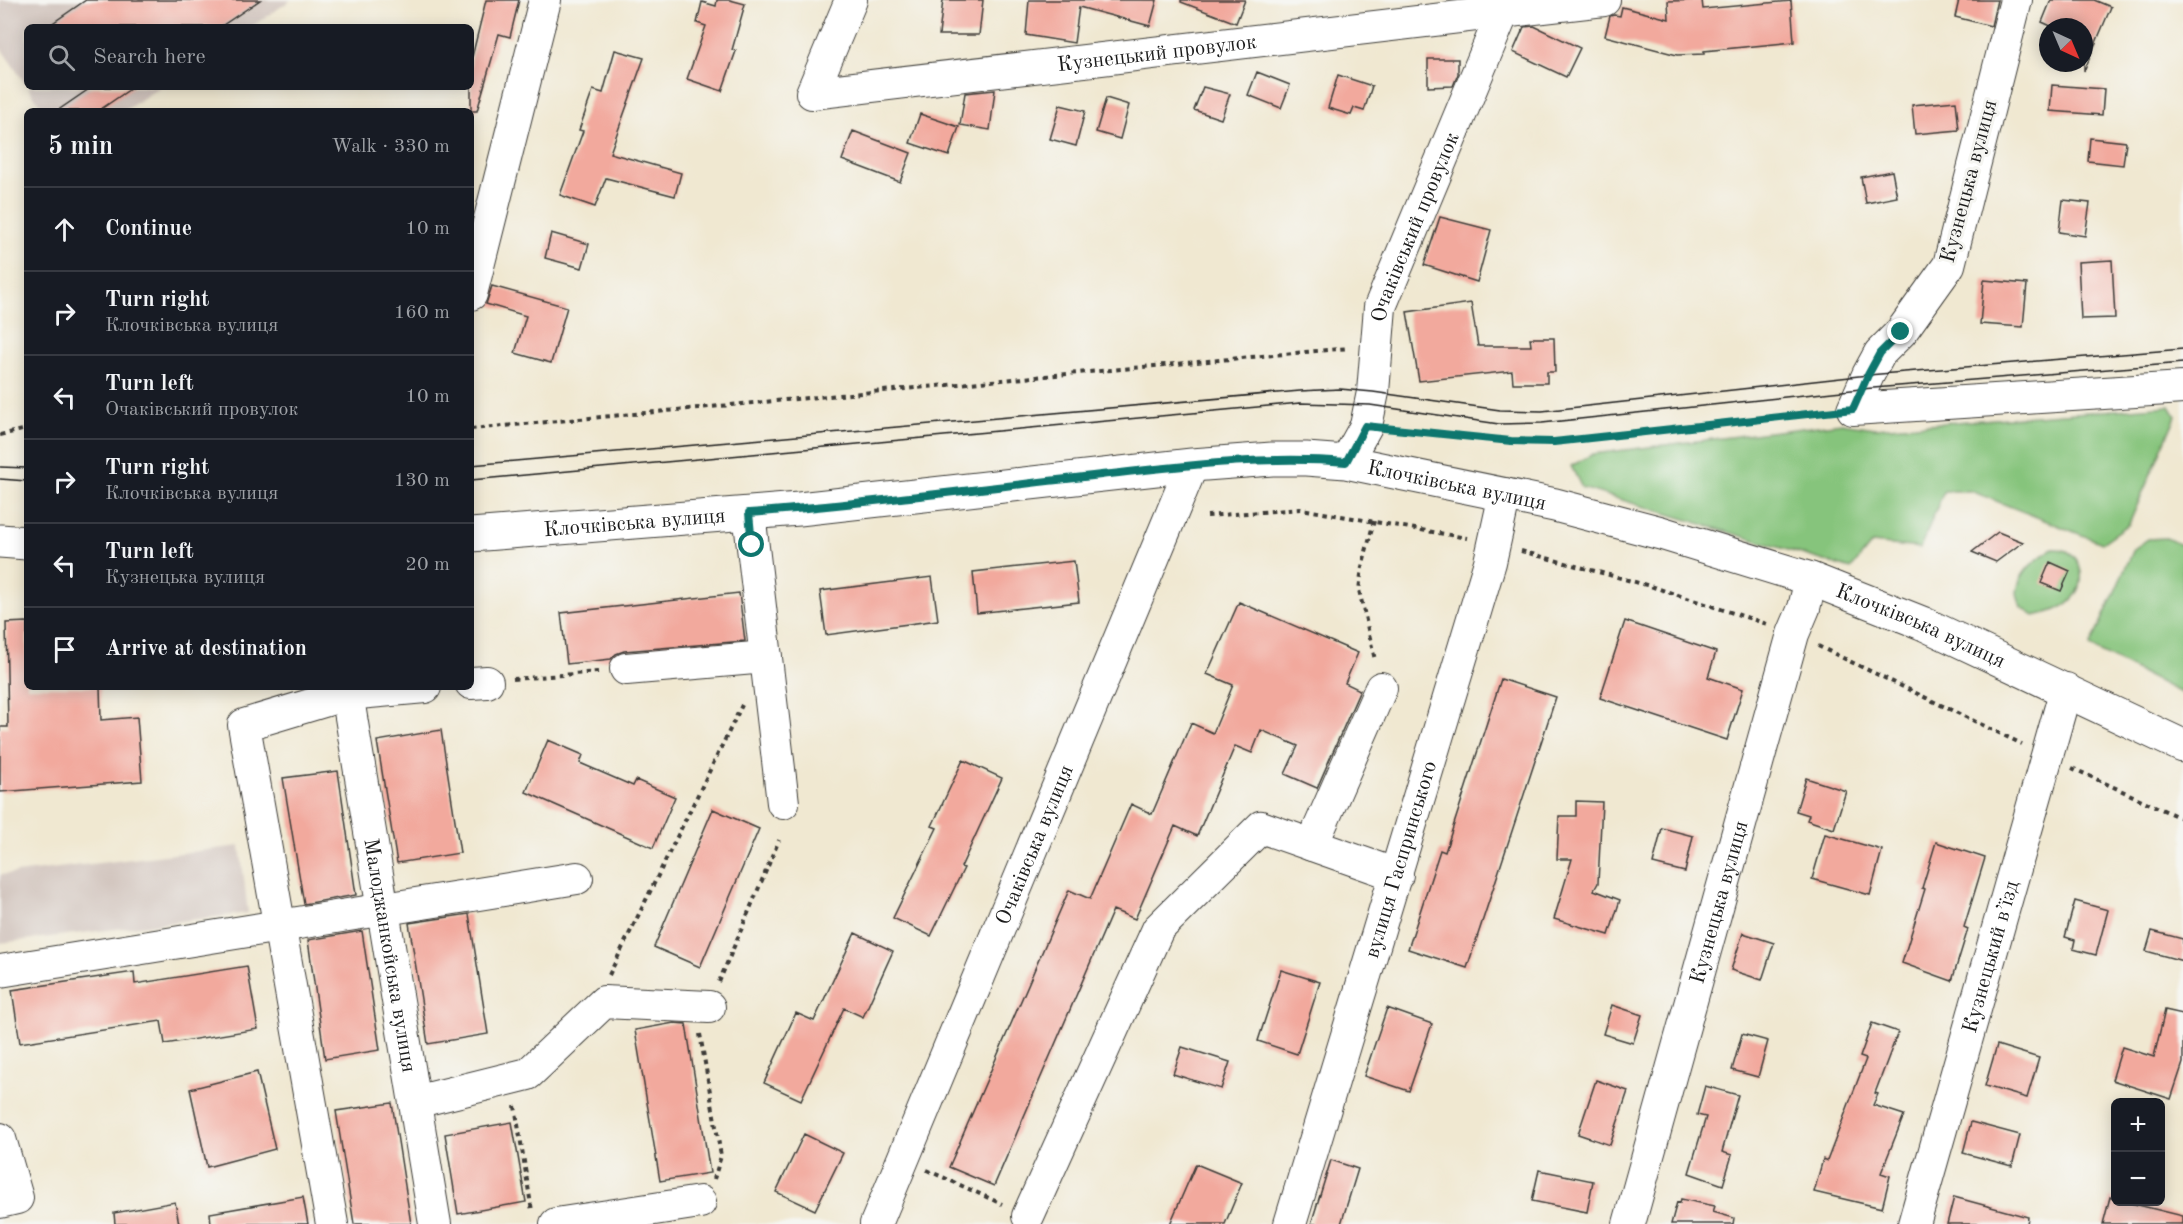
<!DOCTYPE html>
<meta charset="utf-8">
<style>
:root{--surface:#171b24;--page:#242831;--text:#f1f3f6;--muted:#9ea1a6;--line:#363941}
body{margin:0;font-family:"Old Standard TT",serif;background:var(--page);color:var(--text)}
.controls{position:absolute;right:18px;bottom:18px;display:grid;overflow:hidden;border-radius:9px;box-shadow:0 3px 15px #0003}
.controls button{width:54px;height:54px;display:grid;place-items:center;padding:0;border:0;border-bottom:2px solid var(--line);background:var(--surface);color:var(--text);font:30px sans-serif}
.compass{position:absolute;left:2039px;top:18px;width:54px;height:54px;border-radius:50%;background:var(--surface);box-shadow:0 3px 15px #0003;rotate:136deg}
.stop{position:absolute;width:18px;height:18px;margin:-14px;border:4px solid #0f766e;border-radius:50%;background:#fff}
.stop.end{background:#0f766e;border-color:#fff;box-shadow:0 2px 6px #0008}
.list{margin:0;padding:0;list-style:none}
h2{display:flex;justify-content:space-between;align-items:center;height:78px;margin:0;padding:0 24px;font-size:26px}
h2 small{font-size:20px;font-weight:400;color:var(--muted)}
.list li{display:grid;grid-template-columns:39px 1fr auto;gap:18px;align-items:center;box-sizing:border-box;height:84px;padding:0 24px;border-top:2px solid var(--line)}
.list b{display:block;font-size:22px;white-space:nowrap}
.list p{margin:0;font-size:20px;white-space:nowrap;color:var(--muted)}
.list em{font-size:20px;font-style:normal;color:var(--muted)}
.icon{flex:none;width:33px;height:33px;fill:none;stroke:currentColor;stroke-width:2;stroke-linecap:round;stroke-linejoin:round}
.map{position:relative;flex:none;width:2183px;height:1224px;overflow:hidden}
.search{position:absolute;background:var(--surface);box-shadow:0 3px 15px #0003;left:24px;top:24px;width:450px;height:66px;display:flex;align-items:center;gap:15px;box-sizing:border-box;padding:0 21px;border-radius:9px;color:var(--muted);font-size:22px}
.panel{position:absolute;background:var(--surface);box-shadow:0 3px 15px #0003;left:24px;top:108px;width:450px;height:582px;border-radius:9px}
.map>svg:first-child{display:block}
</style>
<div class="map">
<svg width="2183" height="1224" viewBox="0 0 2183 1224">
<rect width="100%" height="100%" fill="#f6f6f2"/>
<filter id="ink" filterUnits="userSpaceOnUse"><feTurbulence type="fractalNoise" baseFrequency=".0167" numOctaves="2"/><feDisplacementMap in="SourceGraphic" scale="12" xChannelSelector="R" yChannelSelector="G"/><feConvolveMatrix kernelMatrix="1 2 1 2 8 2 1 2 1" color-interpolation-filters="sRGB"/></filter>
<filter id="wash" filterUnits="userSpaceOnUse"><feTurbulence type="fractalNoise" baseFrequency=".008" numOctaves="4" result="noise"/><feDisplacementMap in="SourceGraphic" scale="24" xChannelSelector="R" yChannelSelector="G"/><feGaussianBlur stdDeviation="1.35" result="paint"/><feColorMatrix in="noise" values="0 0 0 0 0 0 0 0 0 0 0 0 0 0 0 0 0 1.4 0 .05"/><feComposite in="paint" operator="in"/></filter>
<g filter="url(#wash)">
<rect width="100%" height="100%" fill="#f0e8d1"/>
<!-- industrial -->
<path fill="#cfc1ba" d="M 0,0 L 291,0 L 251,27 L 27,27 L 27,86 L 0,47 Z
M 28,87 L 160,87 L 124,111 L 44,111 Z
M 240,846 L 248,913 L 0,943 L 0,875 Z"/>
<!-- green -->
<path fill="#86c47b" stroke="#51704c" stroke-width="1.5" d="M 2170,406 L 2176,416 L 2129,524 L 2102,543 L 1971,491 L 1944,491 L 1920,548 L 1872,543 L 1851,569 L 1582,488 L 1571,466 L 1593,454 L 1842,423 L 1875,428 Z
M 2166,538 L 2183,546 L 2183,694 L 2090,647 L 2134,549 L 2148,539 Z
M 2053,549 C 2057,549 2063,549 2067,551 C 2082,559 2086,582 2075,596 C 2065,609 2049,613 2034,616 L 2021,607 C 2020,603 2017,597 2017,593 C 2018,572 2037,558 2053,549 Z"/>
<g id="blocks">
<!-- building -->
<path fill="#f2a99d" d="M 86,0 L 260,0 L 220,27 L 47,27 Z
M 486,0 L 519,0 L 510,37 L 499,34 L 477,111 L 471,111 L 471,61 Z
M 717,0 L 730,0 L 745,4 L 732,50 L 736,51 L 722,91 L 687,79 L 706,26 L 697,23 L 702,2 L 716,6 Z
M 943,0 L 983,0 L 979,35 L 939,35 Z
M 1029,0 L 1157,0 L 1150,26 L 1079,7 L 1074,43 L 1026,35 Z
M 1181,0 L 1245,0 L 1236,23 L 1181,2 Z
M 1702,0 L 1703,9 L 1791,1 L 1794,42 L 1704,51 L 1704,54 L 1677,55 L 1605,36 L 1610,16 L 1614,15 L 1620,16 L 1622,7 L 1669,19 L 1668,1 Z
M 1959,0 L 1997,0 L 1991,26 L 1955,17 Z
M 2051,0 L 2094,0 L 2111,7 L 2084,71 L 2084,27 L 2053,27 L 2042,22 Z
M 1534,26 L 1580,48 L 1566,77 L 1513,52 L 1524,27 Z
M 615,50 L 644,58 L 610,153 L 681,173 L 675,196 L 606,178 L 595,207 L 560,195 L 583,131 L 579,130 L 593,90 L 603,93 Z
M 1428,59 L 1458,59 L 1458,74 L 1453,86 L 1428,87 Z
M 1257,72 L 1290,85 L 1281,108 L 1248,95 Z
M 1338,75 L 1372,86 L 1364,111 L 1354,108 L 1351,115 L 1328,108 Z
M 2052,85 L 2104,89 L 2102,115 L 2050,111 Z
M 92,87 L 133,87 L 98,111 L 57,111 Z
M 1203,87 L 1230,94 L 1221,119 L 1194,110 Z
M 995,90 L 990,130 L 960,125 L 965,93 Z
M 1106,98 L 1129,105 L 1120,139 L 1096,132 Z
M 1956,101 L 1959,130 L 1915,134 L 1912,105 Z
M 1060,105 L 1085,111 L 1076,146 L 1050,139 Z
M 920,114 L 959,127 L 949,156 L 910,143 Z
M 853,131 L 911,153 L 900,182 L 842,160 Z
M 2090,138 L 2126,142 L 2123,165 L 2088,161 Z
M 1892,171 L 1897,197 L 1866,203 L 1861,177 Z
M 2063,200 L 2090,203 L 2085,236 L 2059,232 Z
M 1440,217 L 1491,230 L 1477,282 L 1424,265 Z
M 551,233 L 589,244 L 582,268 L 545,258 Z
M 2112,260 L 2115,318 L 2081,319 L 2078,262 Z
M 1984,280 L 2027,284 L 2023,327 L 1980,324 Z
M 492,286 L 567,307 L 551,363 L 515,353 L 526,316 L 486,304 Z
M 1471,303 L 1478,346 L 1531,346 L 1530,338 L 1554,338 L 1555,372 L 1547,372 L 1547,383 L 1513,383 L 1512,371 L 1419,381 L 1407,312 Z
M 1998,532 L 2023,542 L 1996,562 L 1972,552 Z
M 1074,561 L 1079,602 L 977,613 L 973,572 Z
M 2050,562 L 2070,571 L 2061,591 L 2041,583 Z
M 932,577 L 938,620 L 826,635 L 820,591 Z
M 739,593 L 745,641 L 624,651 L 616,654 L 611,659 L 567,664 L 561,613 Z
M 1239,602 L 1358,653 L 1345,683 L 1360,690 L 1317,788 L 1285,774 L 1298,746 L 1261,730 L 1252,753 L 1235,746 L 1197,836 L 1175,826 L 1135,919 L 1113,910 L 994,1186 L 949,1167 L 1069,890 L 1090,899 L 1131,804 L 1152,814 L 1191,723 L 1213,733 L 1233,685 L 1207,674 Z
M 1625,621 L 1716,652 L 1708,677 L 1743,689 L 1727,740 L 1600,698 Z
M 27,622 L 27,687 L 100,687 L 101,720 L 137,717 L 142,781 L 0,792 L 0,727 L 8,727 L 6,623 Z
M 1501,679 L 1556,697 L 1467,968 L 1408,949 L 1440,850 L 1445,852 Z
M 441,730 L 460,853 L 397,863 L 377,741 Z
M 548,740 L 583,755 L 580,763 L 633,786 L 636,780 L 675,797 L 653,848 L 526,792 Z
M 963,760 L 1002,778 L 961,867 L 964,868 L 931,936 L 893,918 L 937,828 L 932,826 Z
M 338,771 L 356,895 L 304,904 L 283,778 Z
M 1806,778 L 1846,791 L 1834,829 L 1807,820 L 1809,815 L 1796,811 Z
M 1576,801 L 1602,802 L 1598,883 L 1594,890 L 1620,900 L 1609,935 L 1554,919 L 1572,859 L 1557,859 L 1559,816 L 1576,816 Z
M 713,809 L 759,829 L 700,967 L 654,947 Z
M 1662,828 L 1693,836 L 1685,872 L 1653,864 Z
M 1825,834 L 1882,850 L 1870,895 L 1812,879 Z
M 1936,842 L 1985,858 L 1964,927 L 1968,929 L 1952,981 L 1902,963 L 1925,889 L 1922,888 Z
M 2075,901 L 2108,910 L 2096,955 L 2073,949 L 2075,940 L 2065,937 Z
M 469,914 L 488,1034 L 428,1044 L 409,923 Z
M 362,931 L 380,1050 L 325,1059 L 308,940 Z
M 2152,931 L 2183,939 L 2183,961 L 2146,951 Z
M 855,933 L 893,951 L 863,1017 L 844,1008 L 801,1100 L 764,1083 L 796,1013 L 814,1021 Z
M 1743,933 L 1774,943 L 1762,980 L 1731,970 Z
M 247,966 L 258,1029 L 165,1044 L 161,1021 L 20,1043 L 12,990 L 134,972 L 135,984 Z
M 1281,970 L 1320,982 L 1297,1054 L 1258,1041 Z
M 1612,1005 L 1642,1015 L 1633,1043 L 1603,1034 Z
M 1387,1008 L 1432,1024 L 1409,1091 L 1364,1076 Z
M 2165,1010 L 2183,1014 L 2183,1063 L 2171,1099 L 2112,1080 L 2122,1047 L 2154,1057 Z
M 674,1023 L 686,1024 L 710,1173 L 660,1181 L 635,1030 Z
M 1872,1023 L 1898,1032 L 1875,1093 L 1878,1094 L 1873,1105 L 1904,1115 L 1881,1173 L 1890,1176 L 1882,1208 L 1814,1192 L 1823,1159 L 1827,1161 L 1866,1059 L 1860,1057 Z
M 1742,1034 L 1768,1041 L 1758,1077 L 1732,1070 Z
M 1997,1045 L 2039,1058 L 2027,1098 L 1985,1086 Z
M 1182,1047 L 1230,1062 L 1221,1089 L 1173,1074 Z
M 257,1072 L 275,1149 L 207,1167 L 190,1089 Z
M 1596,1080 L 1628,1091 L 1610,1145 L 1578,1134 Z
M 1705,1086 L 1738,1095 L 1722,1152 L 1732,1155 L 1723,1185 L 1689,1173 L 1706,1117 L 1697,1115 Z
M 392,1103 L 411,1224 L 354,1224 L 336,1111 Z
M 512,1122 L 526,1202 L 458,1214 L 445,1134 Z
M 1971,1122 L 2020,1135 L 2012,1166 L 1963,1153 Z
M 804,1134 L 843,1153 L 815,1210 L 776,1192 Z
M 1331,1160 L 1358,1169 L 1341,1224 L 1311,1224 Z
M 1196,1164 L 1242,1183 L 1225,1224 L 1170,1224 Z
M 1539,1170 L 1593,1181 L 1587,1212 L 1532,1201 Z
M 303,1197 L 308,1224 L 211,1224 L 210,1213 Z
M 1954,1197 L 2028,1217 L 2027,1224 L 1947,1224 Z
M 2110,1197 L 2115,1199 L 2115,1202 L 2126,1202 L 2183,1216 L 2183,1224 L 2103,1224 Z
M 1681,1199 L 1715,1206 L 1713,1212 L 1734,1218 L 1733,1224 L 1671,1224 L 1677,1202 L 1680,1203 Z
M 175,1202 L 179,1224 L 115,1224 L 114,1213 Z"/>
</g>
</g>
<g filter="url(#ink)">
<use href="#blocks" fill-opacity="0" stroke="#3c3b37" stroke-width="1.5"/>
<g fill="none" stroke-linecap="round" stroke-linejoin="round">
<!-- minor casing -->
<g stroke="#3c3b37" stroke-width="34">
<g id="minor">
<path id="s1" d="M 851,0 L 812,93 L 1604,0"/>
<path d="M 2016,0 L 1949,265 L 1901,332 L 1880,353 L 1868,375 L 1853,409 L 2183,388"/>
<path d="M 471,294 L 545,0"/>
<path id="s2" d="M 1346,462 L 1366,426 L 1373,392 L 1380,307 L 1508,0"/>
<path d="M 749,513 L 783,803"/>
<path d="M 626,669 L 766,657"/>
<path d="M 471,683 L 487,682"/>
<path id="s3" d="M 346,687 L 435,1224"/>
<path d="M 1312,845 L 1397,875"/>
<path d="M 0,971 L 577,878"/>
<path d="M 415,1102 L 528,1074 L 604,1002 L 709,1007"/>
<path d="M 0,1139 L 17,1198 L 0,1202"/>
<path d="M 1028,1216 L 1158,929 L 1261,827 L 1312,845 L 1381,688"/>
<path d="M 332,1224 L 244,725 L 347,694 L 425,687"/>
<path d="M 556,1224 L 700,1202"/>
<path id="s4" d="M 876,1224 L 1192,465"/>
<path id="s5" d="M 1290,1224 L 1490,562 L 1505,494"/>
<path id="s6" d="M 1629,1224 L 1793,634 L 1804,608 L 1811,579"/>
<path id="s7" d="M 1914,1224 L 2066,689"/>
</g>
</g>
<!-- major casing -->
<g stroke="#3c3b37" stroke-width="35">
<g id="major">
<path id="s8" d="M 471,535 L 799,509 L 1192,465 L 1272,459 L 1306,459 L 1346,462 L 1555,505 L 1661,533 L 1811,579 L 1922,623 L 2183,746"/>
<path d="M 0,541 L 27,543"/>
</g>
</g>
<!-- path -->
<path stroke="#3c3b37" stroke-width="4" stroke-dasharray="4.5 4.5" stroke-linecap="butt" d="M 471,429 L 1349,348
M 1394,429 L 1511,441 L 1554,442 L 1825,412
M 0,435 L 27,429
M 1207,516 L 1301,509 L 1467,538
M 1374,521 L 1362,567 L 1359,590 L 1375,660
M 1521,551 L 1650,586 L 1767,624
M 1818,646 L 2022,744
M 513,679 L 598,672
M 2072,768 L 2183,819
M 609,975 L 742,705
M 719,982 L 779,840
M 700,1034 L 721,1156 L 714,1179
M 515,1106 L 532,1211
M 927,1170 L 1002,1204"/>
<!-- minor -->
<use href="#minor" stroke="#fff" stroke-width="32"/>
<!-- major -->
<use href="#major" stroke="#fff" stroke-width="33"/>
<!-- tram -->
<path stroke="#1c1c1c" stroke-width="1.5" d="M 471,465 L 1300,391 L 1340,389 L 1373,392 L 1500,410 L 1542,411 L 1868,375 L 2183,349
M 0,467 L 27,468
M 0,479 L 27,481
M 471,480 L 1300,403 L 1370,405 L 1499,424 L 1542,423 L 1861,389 L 2183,363"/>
</g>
</g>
<g fill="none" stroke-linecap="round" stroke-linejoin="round" filter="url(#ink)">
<!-- route -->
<path stroke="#0f766e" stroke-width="8" d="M 752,545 L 749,513 C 867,504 984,488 1101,475 C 1183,466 1264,455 1346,462 L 1365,426 L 1511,441 L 1554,442 L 1853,409 L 1868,375 L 1880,353 L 1901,332"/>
</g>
<g text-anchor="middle" stroke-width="6" stroke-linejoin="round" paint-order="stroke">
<!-- street labels -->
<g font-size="21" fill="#1c1c1c" stroke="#f6f6f2">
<text dy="7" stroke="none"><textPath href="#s1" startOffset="448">Кузнецький провулок</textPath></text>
<text transform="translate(1968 181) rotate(-75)" y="7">Кузнецька вулиця</text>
<text dy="7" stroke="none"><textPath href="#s2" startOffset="248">Очаківський провулок</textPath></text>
<text dy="7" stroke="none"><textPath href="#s8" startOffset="992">Клочківська вулиця</textPath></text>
<text dy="7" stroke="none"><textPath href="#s8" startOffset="164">Клочківська вулиця</textPath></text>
<text dy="7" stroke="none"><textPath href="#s8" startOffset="1478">Клочківська вулиця</textPath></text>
<text dy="7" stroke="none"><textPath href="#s4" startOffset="411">Очаківська вулиця</textPath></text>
<text dy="7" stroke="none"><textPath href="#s5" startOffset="381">вулиця Гаспринського</textPath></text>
<text dy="7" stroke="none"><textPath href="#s6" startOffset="334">Кузнецька вулиця</textPath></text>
<text dy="7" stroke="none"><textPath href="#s3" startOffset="272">Малоджанкойська вулиця</textPath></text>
<text dy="7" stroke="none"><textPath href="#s7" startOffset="278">Кузнецький в’їзд</textPath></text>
</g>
</g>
</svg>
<div class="controls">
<button>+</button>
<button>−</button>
</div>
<svg class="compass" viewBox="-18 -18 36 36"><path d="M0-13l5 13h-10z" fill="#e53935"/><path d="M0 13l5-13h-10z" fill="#9ea1a6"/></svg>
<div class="stop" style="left:752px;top:545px"></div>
<div class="stop end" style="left:1901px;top:332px"></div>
<div class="search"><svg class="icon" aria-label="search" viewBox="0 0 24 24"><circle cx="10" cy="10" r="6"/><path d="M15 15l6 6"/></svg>Search here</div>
<section class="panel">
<h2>5 min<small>Walk · 330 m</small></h2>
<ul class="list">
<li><svg class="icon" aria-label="ahead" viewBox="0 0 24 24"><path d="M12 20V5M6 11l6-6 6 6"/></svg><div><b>Continue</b></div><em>10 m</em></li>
<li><svg class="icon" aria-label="right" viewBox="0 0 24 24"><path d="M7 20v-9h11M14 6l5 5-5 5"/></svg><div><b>Turn right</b><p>Клочківська вулиця</p></div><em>160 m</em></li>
<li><svg class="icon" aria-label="left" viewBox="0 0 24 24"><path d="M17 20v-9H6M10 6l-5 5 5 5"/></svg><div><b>Turn left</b><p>Очаківський провулок</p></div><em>10 m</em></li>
<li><svg class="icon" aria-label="right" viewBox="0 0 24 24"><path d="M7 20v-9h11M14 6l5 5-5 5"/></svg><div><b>Turn right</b><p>Клочківська вулиця</p></div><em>130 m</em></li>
<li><svg class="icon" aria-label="left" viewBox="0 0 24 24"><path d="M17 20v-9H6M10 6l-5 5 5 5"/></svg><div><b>Turn left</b><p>Кузнецька вулиця</p></div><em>20 m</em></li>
<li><svg class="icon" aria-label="arrive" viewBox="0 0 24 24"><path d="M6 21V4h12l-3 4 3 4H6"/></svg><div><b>Arrive at destination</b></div></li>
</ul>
</section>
</div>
